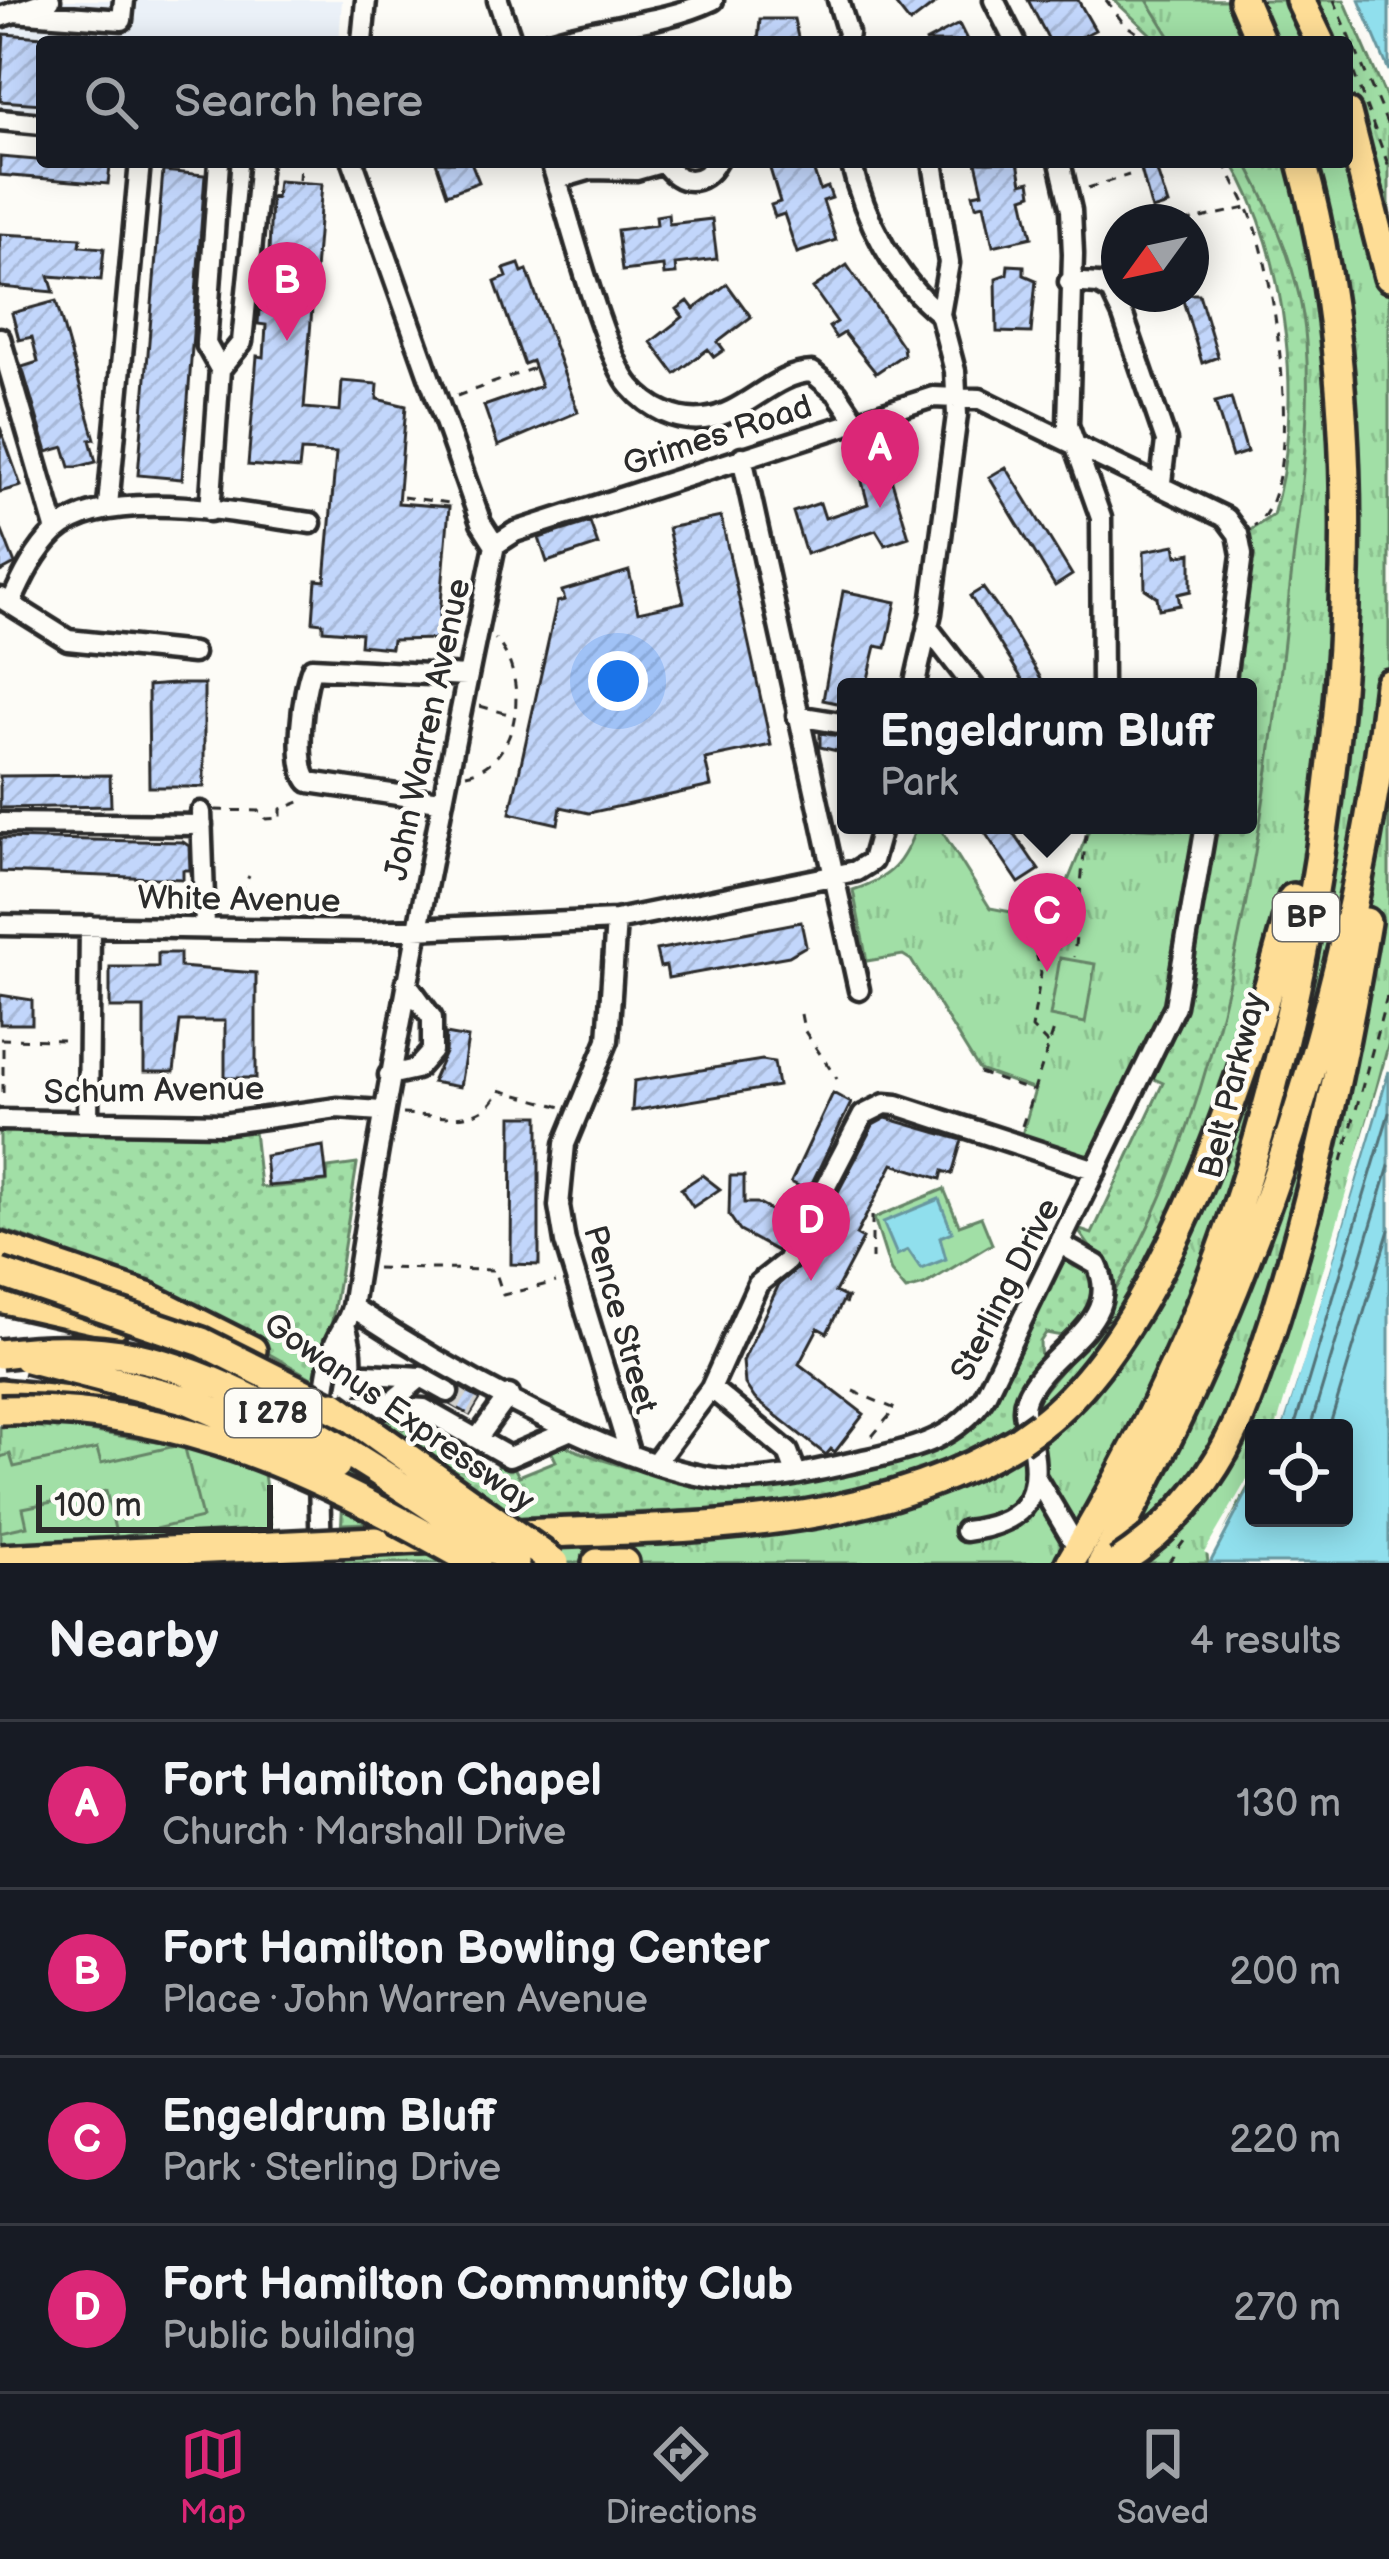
<!DOCTYPE html>
<meta charset="utf-8">
<style>
:root{--surface:#171b24;--page:#20242c;--text:#f1f3f6;--muted:#9ea1a6;--line:#363941;--accent:#db2777}
body{margin:0;font-family:"Balsamiq Sans",sans-serif;background:var(--page);color:var(--text)}
.controls{position:absolute;right:36px;bottom:36px;display:grid;overflow:hidden;border-radius:12px;box-shadow:0 6px 30px #0003}
.controls button{width:108px;height:108px;display:grid;place-items:center;padding:0;border:0;border-bottom:3px solid var(--line);background:var(--surface);color:var(--text);font:60px sans-serif}
.compass{position:absolute;left:1101px;top:204px;width:108px;height:108px;border-radius:50%;background:var(--surface);box-shadow:0 6px 30px #0003;rotate:237deg}
.scale{position:absolute;left:36px;bottom:30px;width:237px;box-sizing:border-box;padding-left:12px;border:6px solid #2b2b2b;border-top:0;font-size:33px;line-height:42px;white-space:nowrap;color:#2b2b2b;-webkit-text-stroke:9px #fdfcf7;paint-order:stroke}
.you{position:absolute;left:618px;top:681px;width:42px;height:42px;margin:-30px;border:9px solid #fff;border-radius:50%;background:#1a73e8;box-shadow:0 0 0 18px #1a73e833}
.badge{display:grid;place-items:center;width:78px;height:78px;border-radius:50%;background:var(--accent);color:#fff;font-size:39px;font-weight:700}
.pin{position:absolute;translate:-50% -99px;filter:drop-shadow(0 3px 6px #0008)}
.pin::after{content:'';position:absolute;top:63px;width:42px;height:36px;background:inherit;clip-path:polygon(0 0,100% 0,50% 100%)}
.popup{position:absolute;left:837px;top:678px;width:420px;height:156px;box-sizing:border-box;display:grid;place-content:center;border-radius:12px;background:var(--surface);filter:drop-shadow(0 3px 9px #0005);font-size:39px;white-space:nowrap;color:var(--muted)}
.popup b{font-size:45px;color:var(--text)}
.popup::after{content:'';position:absolute;left:50%;top:100%;margin-left:-24px;border:24px solid transparent;border-top-color:var(--surface)}
.list{margin:0;padding:0;list-style:none}
h2{display:flex;justify-content:space-between;align-items:center;height:156px;margin:0;padding:0 48px;font-size:51px}
h2 small{font-size:39px;font-weight:400;color:var(--muted)}
.list li{display:grid;grid-template-columns:78px 1fr auto;gap:36px;align-items:center;box-sizing:border-box;height:168px;padding:0 48px;border-top:3px solid var(--line)}
.list b{display:block;font-size:45px;white-space:nowrap}
.list p{margin:0;font-size:39px;white-space:nowrap;color:var(--muted)}
.list em{font-size:39px;font-style:normal;color:var(--muted)}
.icon{flex:none;width:66px;height:66px;fill:none;stroke:currentColor;stroke-width:2;stroke-linecap:round;stroke-linejoin:round}
.map{position:relative;flex:none;width:1389px;height:1563px;overflow:hidden}
.search{position:absolute;background:var(--surface);box-shadow:0 6px 30px #0003;left:36px;right:36px;top:36px;height:132px;display:flex;align-items:center;gap:30px;box-sizing:border-box;padding:0 42px;border-radius:12px;color:var(--muted);font-size:45px}
.sheet{height:828px;background:var(--surface)}
nav{display:flex;justify-content:space-around;align-items:center;box-sizing:border-box;height:168px;border-top:3px solid var(--line);background:var(--surface);font-size:33px;color:var(--muted)}
nav a{display:grid;justify-items:center;gap:6px}
nav .on{color:var(--accent)}
.map>svg:first-child{display:block}
</style>
<div class="map">
<svg width="1389" height="1563" viewBox="0 0 1389 1563">
<defs>
<pattern id="grass-dots" width="8" height="8" patternUnits="userSpaceOnUse" patternTransform="scale(3)"><rect width="8" height="8" fill="#a1dfa6"/><path d="M2 2h.1M6 6h.1" fill="none" stroke="#8bc08f" stroke-width="1.8" stroke-linecap="round"/></pattern>
<pattern id="park-tufts" width="24" height="20" patternUnits="userSpaceOnUse" patternTransform="scale(3)"><rect width="24" height="20" fill="#a1dfa6"/><path d="M3 7l-1-3M5 7V3M7 7l1-3M15 17l-1-3M17 17v-4M19 17l1-3" fill="none" stroke="#8bc08f"/></pattern>
<pattern id="building-hatch" width="6" height="6" patternUnits="userSpaceOnUse" patternTransform="scale(3)"><rect width="6" height="6" fill="#c2d6fb"/><path d="M-1 1l2-2M0 6l6-6M5 7l2-2" fill="none" stroke="#a7b8d7"/></pattern>
</defs>
<rect width="100%" height="100%" fill="#fdfcf7"/>
<filter id="ink" filterUnits="userSpaceOnUse"><feTurbulence type="fractalNoise" baseFrequency=".00833" numOctaves="2"/><feDisplacementMap in="SourceGraphic" scale="24" xChannelSelector="R" yChannelSelector="G"/><feConvolveMatrix kernelMatrix="1 2 1 2 8 2 1 2 1" color-interpolation-filters="sRGB"/></filter>
<g filter="url(#ink)">
<!-- built -->
<path fill="#ebf1f8" d="M 0,0 L 342,0 L 339,42 L 42,42 L 42,114 L 0,110 Z"/>
<!-- grass -->
<path fill="url(#grass-dots)" stroke="#668568" stroke-width="3" d="M 1114,0 L 1226,0 L 1244,42 L 1159,42 Z
M 1232,162 L 1290,162 L 1315,259 L 1314,740 L 1143,1275 L 1032,1416 L 1032,1396 L 1096,1322 L 1106,1269 L 1077,1229 L 1092,1234 L 1163,1083 L 1150,1077 L 1189,993 L 1213,825 L 1248,825 L 1248,687 L 1233,687 L 1251,559 L 1249,531 L 1273,515 C 1305,412 1288,255 1232,162 Z
M 0,1131 L 254,1131 L 260,1186 L 267,1188 L 327,1182 L 328,1168 L 357,1164 L 322,1384 C 216,1323 116,1266 0,1229 Z
M 1070,1257 L 1094,1266 L 1097,1303 L 1068,1337 L 1046,1333 L 1040,1342 L 1041,1368 L 1011,1431 L 984,1447 L 871,1491 L 778,1509 L 341,1532 L 344,1481 L 371,1413 L 407,1416 L 402,1430 L 414,1415 L 421,1416 L 412,1434 L 493,1475 L 500,1464 L 512,1464 L 519,1476 L 556,1461 L 549,1447 L 558,1443 C 670,1491 799,1501 915,1456 C 934,1449 957,1441 972,1427 C 1008,1392 1035,1313 1058,1267 Z"/>
<!-- park -->
<path fill="url(#park-tufts)" stroke="#668568" stroke-width="3" d="M 1147,0 L 1344,0 L 1389,104 L 1389,1042 L 1304,1360 L 1278,1428 L 1254,1428 L 1254,1477 L 1207,1555 L 1208,1563 L 343,1563 L 343,1524 L 774,1507 C 853,1494 947,1478 1014,1428 C 1027,1417 1037,1399 1048,1386 C 1216,1194 1263,843 1289,596 C 1298,513 1312,427 1306,342 C 1302,281 1275,216 1246,162 L 1347,162 L 1347,42 L 1173,42 Z
M 917,825 L 938,825 L 990,908 L 1037,917 L 1063,893 L 1091,825 L 1195,831 L 1174,982 L 1162,1021 L 1096,1151 L 1085,1157 L 1021,1138 L 1035,1090 L 979,1070 L 911,960 L 903,955 L 867,961 L 853,890 C 891,878 904,863 917,825 Z
M 52,1425 L 262,1459 L 276,1563 L 0,1563 L 0,1427 Z"/>
<!-- garden -->
<path fill="#a1dfa6" stroke="#668568" stroke-width="3" d="M 1060,958 L 1095,964 L 1085,1023 L 1050,1016 Z
M 944,1189 L 959,1225 L 981,1217 L 992,1244 L 924,1285 L 906,1290 L 891,1272 L 874,1218 Z
M 184,1444 L 202,1518 L 117,1538 L 106,1491 L 23,1508 L 27,1526 L 0,1532 L 0,1457 L 10,1454 L 14,1467 L 97,1449 L 101,1463 Z"/>
<!-- water -->
<path fill="#90dfed" stroke="#68979f" stroke-width="3" d="M 1359,0 L 1389,0 L 1389,71 Z
M 1389,1071 L 1389,1563 L 1210,1563 L 1254,1479 L 1254,1518 L 1344,1518 L 1344,1428 L 1282,1428 Z
M 939,1199 L 952,1232 L 940,1237 L 946,1259 L 921,1269 L 908,1250 L 897,1255 L 883,1222 Z"/>
<!-- pier -->
<path fill="#fdfcf7" d="M 1389,1065 L 1304,1360 L 1282,1428 L 1276,1428 L 1383,1069 Z
M 1254,1473 L 1210,1556 L 1204,1553 L 1249,1476 Z"/>
<g fill="none" stroke-linecap="round" stroke-linejoin="round">
<!-- shore -->
<path stroke="#537379" stroke-width="3" d="M 1294,1428 L 1389,1113
M 1310,1428 L 1389,1166
M 1329,1428 L 1389,1230"/>
</g>
<!-- building -->
<path fill="url(#building-hatch)" stroke="#2b2b2b" stroke-width="3" d="M 892,0 L 940,0 L 910,23 Z
M 1028,0 L 1078,0 L 1095,30 L 1072,42 L 1050,42 Z
M 760,19 L 794,19 L 799,42 L 758,42 Z
M 959,24 L 968,42 L 925,42 Z
M 4,34 L 42,37 L 42,104 L 0,101 Z
M 0,157 L 110,166 L 108,184 L 0,175 Z
M 436,162 L 471,162 L 479,182 L 447,194 Z
M 768,162 L 811,162 L 820,190 L 828,187 L 832,198 L 823,201 L 836,240 L 797,253 L 784,214 L 775,217 L 771,205 L 780,202 Z
M 976,162 L 1018,162 L 1022,183 L 1030,181 L 1032,194 L 1023,197 L 1032,237 L 993,246 L 984,204 L 976,206 L 973,194 L 983,192 Z
M 1139,162 L 1154,162 L 1168,205 L 1152,210 Z
M 163,171 L 205,175 L 182,479 L 138,475 Z
M 278,181 L 322,184 L 304,408 L 340,411 L 342,381 L 378,384 L 377,399 L 406,406 L 398,503 L 449,507 L 438,639 L 392,640 L 391,648 L 360,645 L 361,633 L 323,630 L 323,623 L 313,622 L 316,580 L 325,581 L 336,453 L 301,451 L 299,469 L 248,465 L 257,356 L 264,357 L 266,325 L 258,324 L 259,310 L 267,311 L 271,197 L 276,198 Z
M 668,214 L 669,224 L 712,219 L 717,259 L 675,264 L 676,274 L 664,275 L 663,266 L 622,271 L 617,230 L 657,225 L 656,216 Z
M 0,234 L 81,238 L 80,246 L 104,248 L 101,280 L 49,276 L 54,292 L 0,287 Z
M 519,264 L 522,272 L 527,270 L 578,412 L 498,446 L 484,406 L 541,386 L 532,361 L 524,364 L 495,282 L 507,277 L 504,269 Z
M 847,265 L 903,347 L 904,354 L 876,373 L 844,333 L 836,338 L 829,327 L 837,322 L 813,288 Z
M 1008,265 L 1024,266 L 1024,275 L 1036,280 L 1031,333 L 997,332 L 996,278 L 1007,274 Z
M 727,284 L 751,317 L 718,342 L 724,350 L 714,357 L 708,349 L 675,374 L 651,342 L 683,317 L 677,309 L 688,301 L 694,309 Z
M 1181,294 L 1199,294 L 1218,357 L 1202,363 Z
M 56,301 L 95,439 L 90,440 L 96,462 L 77,467 L 70,467 L 64,447 L 47,452 L 22,367 L 38,362 L 32,337 L 19,340 L 12,313 Z
M 1231,398 L 1247,452 L 1232,457 L 1215,402 Z
M 0,427 L 21,486 L 0,492 Z
M 884,455 L 909,537 L 885,545 L 876,530 L 806,554 L 793,512 L 820,503 L 825,518 L 868,504 L 857,463 Z
M 1006,467 L 1072,575 L 1055,586 L 989,477 Z
M 721,517 L 771,745 L 705,759 L 711,786 L 589,813 L 561,807 L 558,824 L 510,813 L 557,602 L 565,600 L 562,591 L 629,571 L 638,612 L 684,602 L 668,528 Z
M 590,522 L 598,545 L 547,562 L 539,538 Z
M 0,526 L 15,564 L 0,572 Z
M 1175,545 L 1177,556 L 1191,553 L 1191,591 L 1178,594 L 1180,605 L 1159,609 L 1157,597 L 1145,589 L 1144,551 Z
M 983,588 L 1007,621 L 1046,687 L 1027,687 L 970,596 Z
M 843,591 L 896,602 L 886,648 L 876,646 L 866,687 L 846,687 L 846,705 L 823,700 Z
M 173,684 L 204,684 L 204,787 L 149,787 L 148,686 Z
M 820,733 L 846,737 L 846,753 L 820,747 Z
M 110,775 L 111,806 L 0,808 L 0,776 Z
M 980,825 L 1008,825 L 1039,870 L 1019,883 Z
M 0,838 L 183,842 L 189,846 L 190,870 L 183,870 L 183,879 L 0,872 Z
M 801,922 L 806,946 L 789,956 L 668,978 L 666,966 L 660,967 L 656,950 Z
M 158,953 L 180,953 L 180,967 L 256,973 L 256,1078 L 225,1078 L 225,1021 L 180,1021 L 174,1072 L 144,1072 L 144,1008 L 110,1008 L 110,967 L 158,967 Z
M 0,995 L 32,1000 L 32,1024 L 0,1024 Z
M 446,1034 L 468,1038 L 460,1087 L 432,1082 L 445,1053 Z
M 762,1060 L 774,1062 L 778,1086 L 632,1111 L 634,1081 Z
M 833,1093 L 851,1103 L 808,1191 L 791,1182 Z
M 512,1116 L 539,1116 L 539,1265 L 511,1264 Z
M 886,1118 L 962,1140 L 952,1174 L 943,1171 L 941,1179 L 893,1164 L 856,1235 L 863,1239 L 835,1292 L 845,1297 L 827,1333 L 818,1328 L 799,1364 L 864,1414 L 835,1452 L 831,1449 L 826,1455 L 755,1399 L 745,1384 L 743,1361 L 779,1284 L 799,1267 L 873,1125 Z
M 323,1146 L 327,1181 L 268,1186 L 265,1156 Z
M 702,1175 L 720,1189 L 693,1207 L 681,1189 Z
M 730,1176 L 744,1176 L 744,1203 L 757,1203 L 792,1222 L 777,1251 L 740,1231 L 729,1215 Z
M 461,1389 L 480,1399 L 470,1415 L 452,1405 Z
M 420,1423 L 446,1437 L 438,1448 L 414,1433 Z"/>
<g fill="none" stroke-linecap="round" stroke-linejoin="round">
<!-- minor-tunnel -->
<path stroke="#d3d2ce" stroke-width="18" stroke-dasharray="18 9" stroke-linecap="butt" d="M 448,1392 L 474,1408"/>
<!-- minor casing -->
<g stroke="#2b2b2b" stroke-width="27">
<path id="minor" d="M 498,0 L 512,42
M 838,0 L 848,33 L 846,42
M 994,0 L 1015,42
M 13,12 L 122,20 L 124,0
M 0,17 L 50,0
M 362,42 L 366,0
M 549,42 C 602,25 663,24 713,0
M 0,120 L 42,124
M 219,162 L 206,344 L 220,369 L 242,342 L 260,162
M 551,162 C 567,209 604,357 631,387 C 649,408 676,422 704,419 C 744,415 773,373 812,372 L 837,393 L 856,421
M 664,162 C 678,186 703,186 716,162
M 851,162 C 864,218 895,279 940,314
M 1060,162 L 1071,210 L 1073,254 L 1068,425 L 1101,518 L 1102,687
M 557,179 L 591,169 L 636,170 L 664,162
M 1069,282 L 1098,284 L 1111,291 L 1123,316 L 1166,441 L 1161,482
M 0,338 L 56,531
M 742,457 L 859,990
M 108,506 L 140,162
M 210,511 L 220,369
M 495,545 L 515,532 L 933,397 L 980,399 L 1226,518 L 1238,534 L 1242,555 L 1224,687
M 1,598 L 68,640 L 193,653
M 11,603 C 22,578 35,551 55,532 C 108,484 245,515 311,523
M 928,628 L 974,687
M 914,687 L 931,613 L 957,415 L 955,371 L 940,314 L 949,263 L 933,162
M 797,716 L 846,724
M 439,801 L 309,782 C 293,766 303,689 312,668 L 467,676
M 201,812 L 205,926
M 0,823 L 202,825
M 616,920 L 608,1040 L 565,1144 L 559,1206 L 565,1242 L 630,1455
M 0,925 L 368,931 L 616,920 L 856,871 L 872,861 L 882,825
M 389,1075 L 416,1069 L 432,1051 L 432,1018 L 406,982
M 0,1120 L 222,1124 L 337,1108 L 381,1111
M 88,1121 L 90,926
M 352,1307 C 440,1365 637,1481 741,1480 C 783,1480 827,1468 868,1459 C 914,1449 958,1438 985,1396 L 1175,1006 L 1206,825
M 349,1373 L 421,1377
M 711,1388 L 758,1284 L 787,1261 L 863,1115 L 885,1104 L 897,1105 L 1096,1170
M 390,1403 L 421,1377 L 448,1392
M 346,1404 L 424,1409 L 509,1457 L 571,1430
M 477,1439 L 509,1395
M 321,1443 C 320,1421 327,1363 335,1343 C 341,1329 348,1322 352,1307 C 392,1051 442,798 495,545 L 481,523 L 353,162
M 321,1444 C 347,1413 359,1368 346,1328
M 655,1463 L 711,1388 L 788,1452 L 796,1473
M 319,1476 L 321,1563
M 1036,1478 L 1078,1549
M 965,1531 C 1021,1524 1043,1502 1032,1444 C 1029,1428 1020,1414 1026,1398 C 1044,1351 1125,1324 1097,1265 L 1062,1245"/>
</g>
<!-- highway casing -->
<g stroke="#2b2b2b" stroke-width="36">
<path id="highway" d="M 1243,0 L 1261,42
M 1300,0 L 1320,42
M 1347,113 L 1389,277
M 0,1247 L 147,1297 L 252,1350
M 0,1298 L 115,1324
M 0,1394 L 159,1410 L 243,1435
M 1238,1422 C 1299,1270 1339,1084 1366,922
M 1040,1425 C 1167,1328 1254,1051 1293,898
M 498,1535 C 675,1526 863,1536 1019,1440
M 376,1541 L 442,1538
M 597,1563 L 624,1563
M 1070,1563 C 1135,1455 1192,1338 1233,1219 C 1337,912 1388,476 1302,162
M 1102,1563 C 1254,1294 1354,991 1389,684"/>
</g>
<!-- path -->
<path stroke="#2b2b2b" stroke-width="3" stroke-dasharray="9 9" stroke-linecap="butt" d="M 1106,0 L 1124,24 L 1151,42
M 1334,0 L 1389,128
M 1347,55 L 1389,167
M 1224,162 C 1235,184 1248,206 1256,229 C 1275,286 1308,488 1254,526
M 299,180 L 300,162
M 1088,188 L 1129,175
M 1184,222 L 1246,208
M 457,396 L 534,368
M 403,497 L 450,503
M 480,706 L 512,715
M 466,774 C 523,763 529,674 495,639
M 215,810 L 261,811 L 266,819 L 281,818 L 281,809 L 305,800
M 232,911 L 249,876
M 1076,933 L 1087,825
M 801,1014 L 804,1030 L 837,1079
M 0,1039 L 69,1040
M 1048,1044 L 1032,1028 L 1041,973 L 1034,945 L 1045,930 L 1064,928 L 1076,935 L 1074,957
M 979,1073 L 1032,1091
M 3,1093 L 3,1041
M 403,1114 C 438,1115 484,1128 499,1090 L 562,1107
M 1022,1126 L 1055,1027
M 1342,1161 L 1389,989
M 872,1216 L 872,1259
M 376,1268 L 495,1270 L 503,1295 L 556,1282
M 845,1304 L 849,1294
M 853,1391 L 895,1409 L 869,1440
M 1168,1563 L 1187,1537"/>
<!-- minor -->
<use href="#minor" stroke="#fdfcf7" stroke-width="18"/>
<!-- highway -->
<use href="#highway" stroke="#fedd96" stroke-width="27"/>
<!-- highway-bridge casing -->
<g stroke="#2b2b2b" stroke-width="36" stroke-linecap="butt">
<path id="highway-bridge" d="M 0,1273 L 202,1342 L 349,1416
M 0,1354 C 47,1348 91,1347 137,1357 C 262,1384 409,1492 515,1563
M 27,1358 L 188,1400 L 336,1465
M 334,1405 L 555,1563
M 0,1410 C 184,1405 320,1475 476,1563
M 1019,1440 L 1040,1425
M 0,1559 L 376,1541
M 1118,1563 C 1172,1528 1212,1482 1238,1422"/>
</g>
<!-- highway-bridge -->
<use href="#highway-bridge" stroke="#fedd96" stroke-width="27"/>
</g>
</g>
<g text-anchor="middle" stroke-width="9" stroke-linejoin="round" paint-order="stroke">
<!-- shield labels -->
<g fill="#fdfcf7" stroke="#6a6a68" stroke-width="3">
<rect x="1273" y="893" width="66" height="48" rx="9"/>
<rect x="225" y="1389" width="96" height="48" rx="9"/>
</g>
<g font-size="30" font-weight="bold" fill="#2b2b2b">
<text x="1306" y="927">BP</text>
<text x="273" y="1423">I 278</text>
</g>
<!-- street labels -->
<g font-size="33" fill="#2b2b2b" stroke="#fdfcf7">
<text transform="translate(717 434) rotate(-18)" y="12">Grimes Road</text>
<text transform="translate(426 729) rotate(-78)" y="12">John Warren Avenue</text>
<text transform="translate(239 898) rotate(1)" y="12">White Avenue</text>
<text transform="translate(1231 1085) rotate(-76)" y="12">Belt Parkway</text>
<text transform="translate(154 1089) rotate(-1)" y="12">Schum Avenue</text>
<text transform="translate(1004 1289) rotate(-63)" y="12">Sterling Drive</text>
<text transform="translate(622 1319) rotate(74)" y="12">Pence Street</text>
<text transform="translate(400 1411) rotate(35)" y="12">Gowanus Expressway</text>
</g>
</g>
</svg>
<div class="controls">
<button><svg class="icon" aria-label="locate" viewBox="0 0 24 24"><circle cx="12" cy="12" r="6"/><path d="M12 2v4M12 18v4M2 12h4M18 12h4"/></svg></button>
</div>
<svg class="compass" viewBox="-18 -18 36 36"><path d="M0-13l5 13h-10z" fill="#e53935"/><path d="M0 13l5-13h-10z" fill="#9ea1a6"/></svg>
<div class="scale">100 m</div>
<div class="you"></div>
<div class="pin badge" style="left:880px;top:508px">A</div>
<div class="pin badge" style="left:287px;top:341px">B</div>
<div class="pin badge" style="left:1047px;top:972px">C</div>
<div class="popup"><b>Engeldrum Bluff</b>Park</div>
<div class="pin badge" style="left:811px;top:1281px">D</div>
<div class="search"><svg class="icon" aria-label="search" viewBox="0 0 24 24"><circle cx="10" cy="10" r="6"/><path d="M15 15l6 6"/></svg>Search here</div>
</div>
<section class="sheet">
<h2>Nearby<small>4 results</small></h2>
<ul class="list">
<li><span class="badge">A</span><div><b>Fort Hamilton Chapel</b><p>Church · Marshall Drive</p></div><em>130 m</em></li>
<li><span class="badge">B</span><div><b>Fort Hamilton Bowling Center</b><p>Place · John Warren Avenue</p></div><em>200 m</em></li>
<li><span class="badge">C</span><div><b>Engeldrum Bluff</b><p>Park · Sterling Drive</p></div><em>220 m</em></li>
<li><span class="badge">D</span><div><b>Fort Hamilton Community Club</b><p>Public building</p></div><em>270 m</em></li>
</ul>
</section>
<nav>
<a class="on"><svg class="icon" aria-label="map" viewBox="0 0 24 24"><path d="M3 6l6-2 6 2 6-2v14l-6 2-6-2-6 2zM9 4v14M15 6v14"/></svg>Map</a>
<a><svg class="icon" aria-label="directions" viewBox="0 0 24 24"><path d="M12 3l9 9-9 9-9-9zM9 14v-3h6M13 9l2 2-2 2"/></svg>Directions</a>
<a><svg class="icon" aria-label="saved" viewBox="0 0 24 24"><path d="M7 4h10v16l-5-4-5 4z"/></svg>Saved</a>
</nav>
